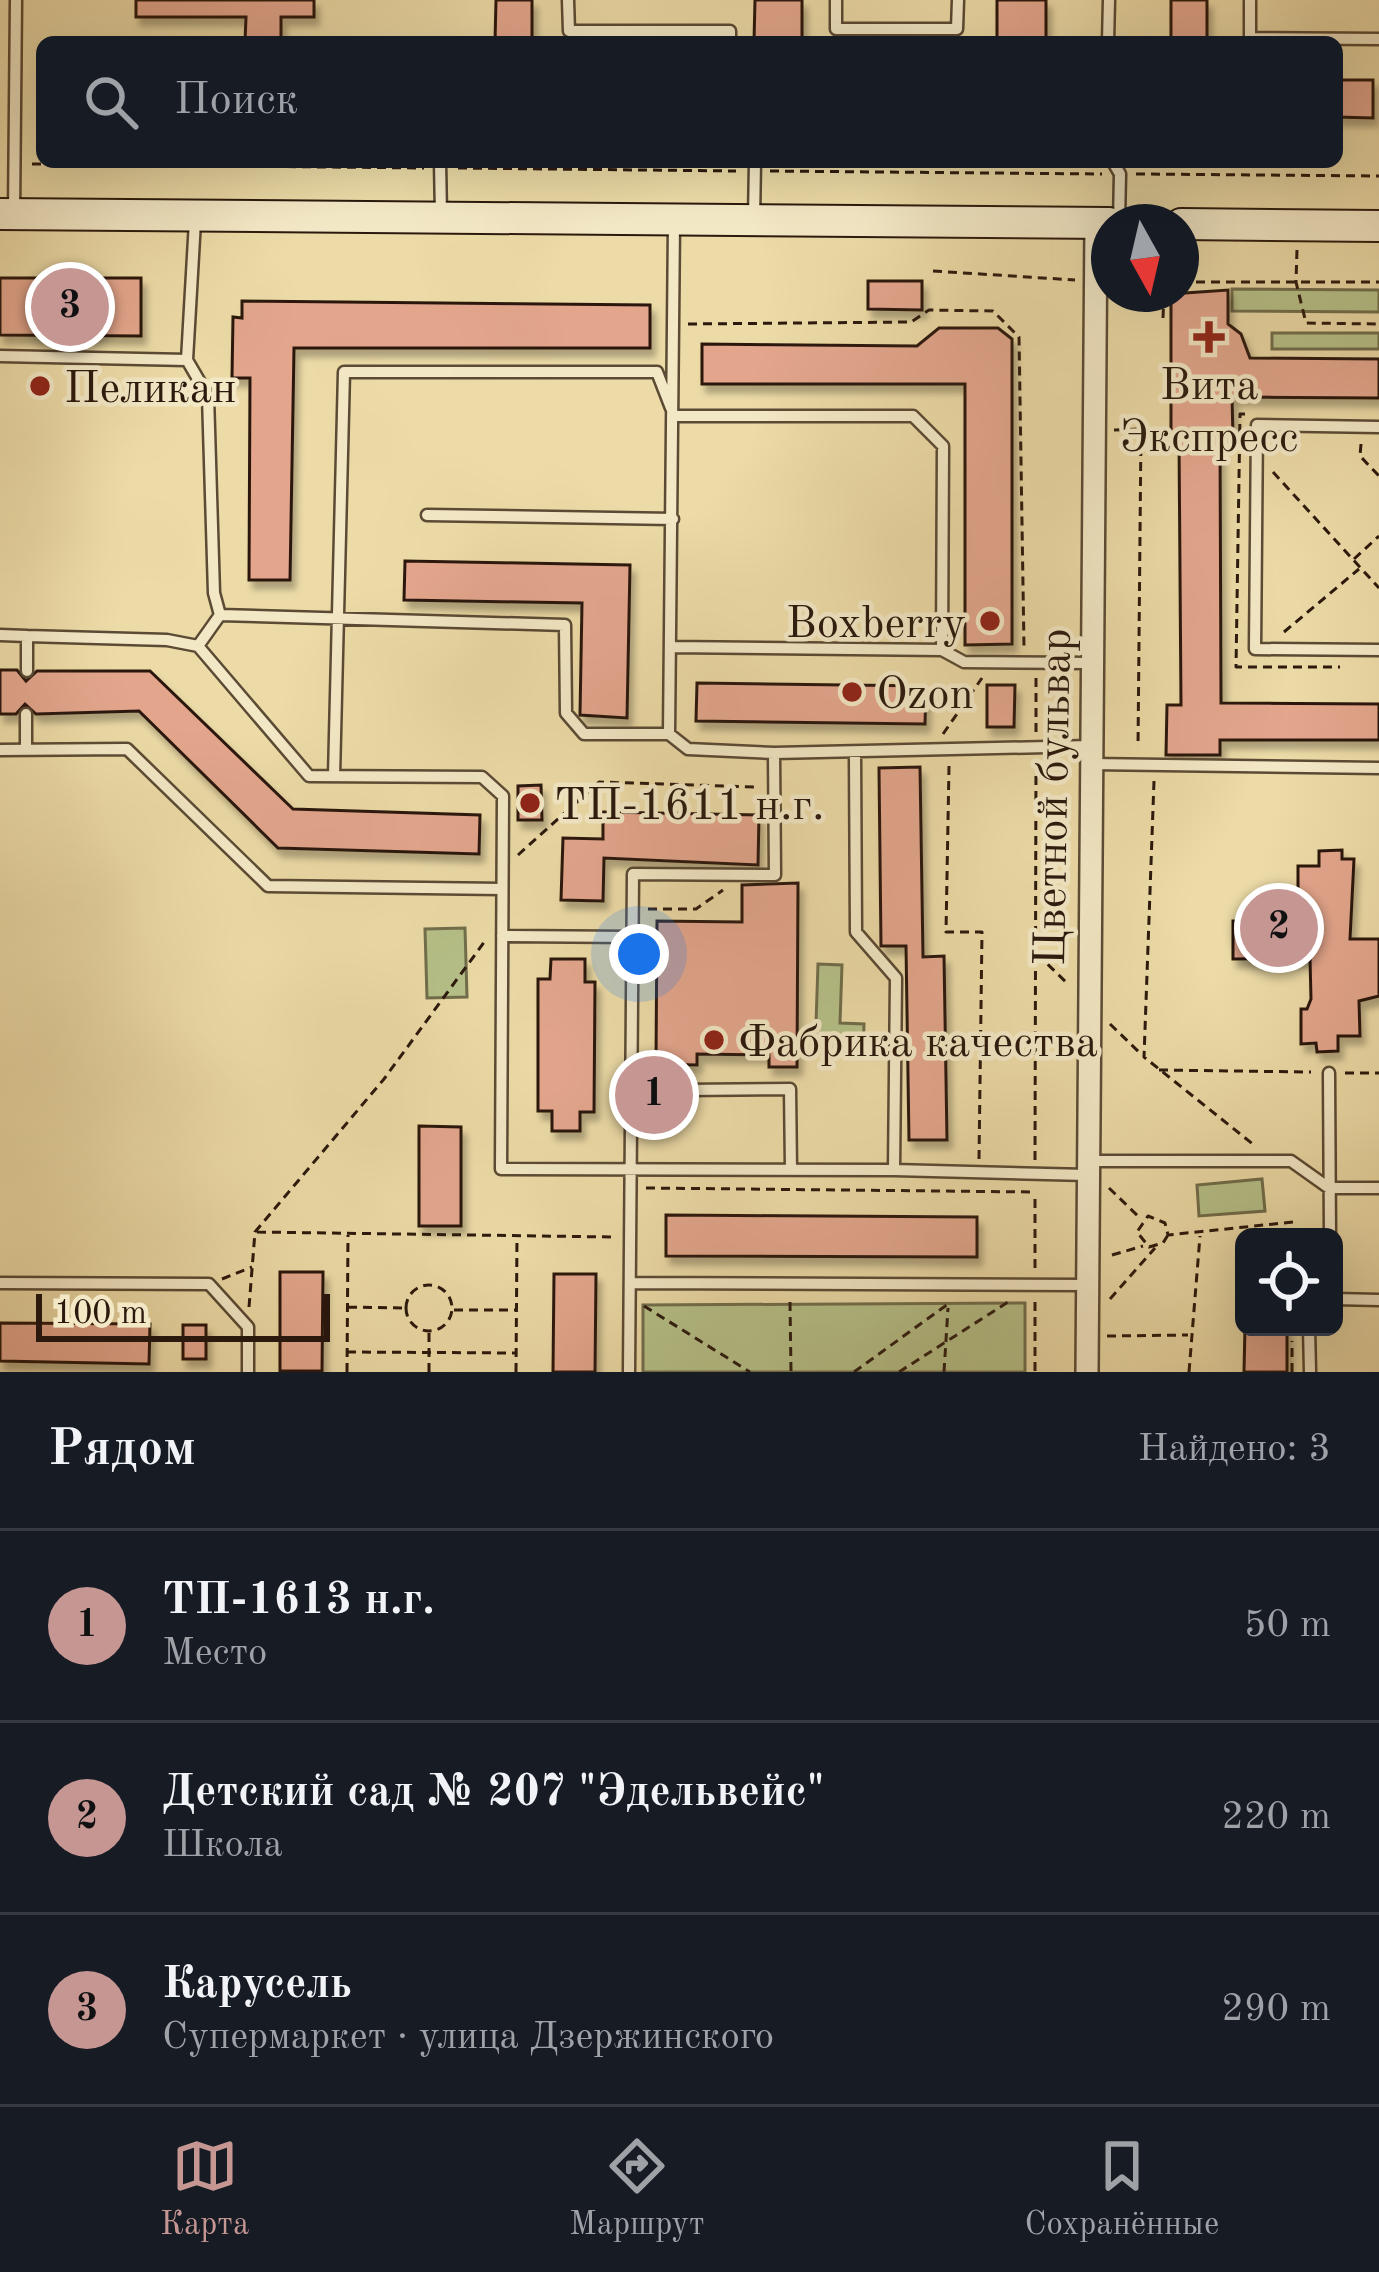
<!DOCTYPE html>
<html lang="ru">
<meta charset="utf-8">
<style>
:root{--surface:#171b24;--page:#242831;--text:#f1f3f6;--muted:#9ea1a6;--line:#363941;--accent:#c59692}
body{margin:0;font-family:"Old Standard TT",serif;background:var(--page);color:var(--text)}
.controls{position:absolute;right:36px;bottom:36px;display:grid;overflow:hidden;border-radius:18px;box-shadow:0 12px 48px #0002}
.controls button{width:108px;height:108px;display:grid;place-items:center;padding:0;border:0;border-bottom:3px solid var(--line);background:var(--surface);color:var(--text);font:60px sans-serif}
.compass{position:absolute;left:1091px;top:204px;width:108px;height:108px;border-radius:50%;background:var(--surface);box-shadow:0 12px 48px #0002;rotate:172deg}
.scale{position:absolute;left:36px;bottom:30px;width:294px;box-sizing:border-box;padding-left:12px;border:6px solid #2b190d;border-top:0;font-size:33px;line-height:42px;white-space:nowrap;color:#2b190d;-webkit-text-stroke:9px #f3e8c6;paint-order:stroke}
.you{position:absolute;left:639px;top:954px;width:42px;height:42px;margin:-30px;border:9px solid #fff;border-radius:50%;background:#1a73e8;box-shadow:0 0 0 18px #1a73e833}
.badge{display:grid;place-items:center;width:78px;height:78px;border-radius:50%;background:var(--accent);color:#111;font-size:39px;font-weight:700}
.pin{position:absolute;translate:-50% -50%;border:6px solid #fff;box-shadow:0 3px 12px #0006}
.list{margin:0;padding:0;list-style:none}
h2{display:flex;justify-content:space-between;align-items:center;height:156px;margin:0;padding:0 48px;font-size:51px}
h2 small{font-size:39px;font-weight:400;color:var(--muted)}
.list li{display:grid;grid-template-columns:78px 1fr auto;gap:36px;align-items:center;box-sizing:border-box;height:192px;padding:0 48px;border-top:3px solid var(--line)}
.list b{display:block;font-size:45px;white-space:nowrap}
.list p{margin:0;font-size:39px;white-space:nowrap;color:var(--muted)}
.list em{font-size:39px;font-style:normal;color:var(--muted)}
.icon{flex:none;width:66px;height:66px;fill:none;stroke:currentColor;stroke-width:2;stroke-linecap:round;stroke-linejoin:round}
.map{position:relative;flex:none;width:1379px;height:1372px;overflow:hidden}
.search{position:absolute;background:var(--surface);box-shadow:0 12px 48px #0002;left:36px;right:36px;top:36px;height:132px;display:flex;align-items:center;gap:30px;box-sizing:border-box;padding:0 42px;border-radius:18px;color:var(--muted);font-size:45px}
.sheet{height:732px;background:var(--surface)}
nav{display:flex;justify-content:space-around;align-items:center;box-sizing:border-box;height:168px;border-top:3px solid var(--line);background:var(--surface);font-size:33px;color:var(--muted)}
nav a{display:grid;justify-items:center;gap:6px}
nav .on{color:var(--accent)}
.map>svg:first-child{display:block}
</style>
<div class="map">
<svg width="1379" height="1372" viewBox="0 0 1379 1372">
<defs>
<filter id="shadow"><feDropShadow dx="4.5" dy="8" stdDeviation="3" flood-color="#0004"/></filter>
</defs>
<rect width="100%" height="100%" fill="#ecdba7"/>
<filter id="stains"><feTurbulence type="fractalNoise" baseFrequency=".00167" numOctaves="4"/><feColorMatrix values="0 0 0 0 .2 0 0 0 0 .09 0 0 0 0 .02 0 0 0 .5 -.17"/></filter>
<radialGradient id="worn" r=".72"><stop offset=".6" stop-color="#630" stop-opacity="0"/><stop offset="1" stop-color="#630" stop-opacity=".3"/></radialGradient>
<!-- green -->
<path fill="#b6c189" stroke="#706d4b" stroke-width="3" d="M 1232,289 L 1379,290 L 1379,312 L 1232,311 Z
M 1272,333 L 1379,333 L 1379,349 L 1272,349 Z
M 465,928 L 467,997 L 427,998 L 425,929 Z
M 818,964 L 842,965 L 840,1023 L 864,1024 L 863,1055 L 815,1053 Z
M 1262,1179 L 1265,1211 L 1199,1216 L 1197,1185 Z
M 1025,1303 L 1025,1372 L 643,1372 L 643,1305 Z"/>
<!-- building -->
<path fill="#e3a68d" stroke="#2b190d" stroke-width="3" filter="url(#shadow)" d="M 136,0 L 314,0 L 314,17 L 281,17 L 281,42 L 245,42 L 246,17 L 136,17 Z
M 496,0 L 532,0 L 532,42 L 495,42 Z
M 755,0 L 802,0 L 802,42 L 754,42 Z
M 997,0 L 1046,0 L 1046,42 L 997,42 Z
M 1171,0 L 1207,0 L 1207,42 L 1171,42 Z
M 1337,80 L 1373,80 L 1373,118 L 1337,117 Z
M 0,278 L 141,278 L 141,336 L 0,335 Z
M 868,281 L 922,281 L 922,310 L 868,309 Z
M 1228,290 L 1228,324 L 1241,334 L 1250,358 L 1379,359 L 1379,398 L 1232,397 L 1233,437 L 1220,437 L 1221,703 L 1379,704 L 1379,740 L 1220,740 L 1220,755 L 1166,755 L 1167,705 L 1181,705 L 1179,437 L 1171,437 L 1171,294 Z
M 242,301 L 650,305 L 650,348 L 294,348 L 290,580 L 249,580 L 250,378 L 232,378 L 233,317 L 242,318 Z
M 939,328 L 998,328 L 1012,339 L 1012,644 L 965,645 L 965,384 L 702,384 L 702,344 L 917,346 Z
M 405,561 L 630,565 L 627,718 L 580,715 L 582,603 L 404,600 Z
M 0,670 L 17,670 L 26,681 L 37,671 L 150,671 L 293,809 L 480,815 L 479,854 L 278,848 L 139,711 L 36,714 L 25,704 L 16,714 L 0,714 Z
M 697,683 L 926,686 L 925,724 L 696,721 Z
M 987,685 L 1015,685 L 1014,727 L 987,727 Z
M 920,767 L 923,957 L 944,956 L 947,1140 L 909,1140 L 906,946 L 881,946 L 879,768 Z
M 541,785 L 542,820 L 518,820 L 518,786 Z
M 603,812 L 759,815 L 758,865 L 604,858 L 603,901 L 561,900 L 563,838 L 603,839 Z
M 1342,850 L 1342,859 L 1354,859 L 1350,939 L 1379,939 L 1379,996 L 1359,1001 L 1360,1036 L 1338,1036 L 1338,1051 L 1317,1052 L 1316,1043 L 1301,1044 L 1301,1009 L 1307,1009 L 1311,999 L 1310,958 L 1233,959 L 1233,921 L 1254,921 L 1254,905 L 1284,905 L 1284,896 L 1298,896 L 1298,866 L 1319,866 L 1319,851 Z
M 798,883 L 797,1067 L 769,1067 L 769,1055 L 697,1054 L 697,1065 L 656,1064 L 657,921 L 742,922 L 742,885 Z
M 551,959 L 585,959 L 585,982 L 595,982 L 594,1112 L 580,1112 L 580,1131 L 552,1131 L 552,1111 L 538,1111 L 538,979 L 550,979 Z
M 419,1126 L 461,1127 L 461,1226 L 419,1226 Z
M 666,1215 L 977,1217 L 977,1257 L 666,1256 Z
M 280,1272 L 323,1272 L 322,1371 L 280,1371 Z
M 554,1274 L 596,1274 L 595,1372 L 553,1372 Z
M 0,1323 L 150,1324 L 149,1364 L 0,1361 Z
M 183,1325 L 206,1325 L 206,1359 L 183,1359 Z
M 1245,1327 L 1287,1327 L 1287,1372 L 1244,1372 Z"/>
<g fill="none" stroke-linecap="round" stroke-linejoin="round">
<!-- service casing -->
<g stroke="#5b4a34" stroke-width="15">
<path id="service" d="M 568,0 L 569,31 L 730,31 L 730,42
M 836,0 L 836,29 L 957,29 L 958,0
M 1250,0 L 1250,38 L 1379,39
M 1108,42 L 1109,0
M 440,162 L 441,215
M 1113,162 L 1120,174 L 1119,222
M 14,213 L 16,0
M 754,219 L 755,162
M 674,223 L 669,734 L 688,749 L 774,753 L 1091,746
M 0,356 L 187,360 L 195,221
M 187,360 L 208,396 L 214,593 L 220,615
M 675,416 L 913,416 L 943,446 L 942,650
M 1379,427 L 1257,425 L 1255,649 L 1379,650
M 427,515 L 673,519
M 220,615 L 565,625 L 566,713 L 584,734 L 669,734
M 0,635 L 27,636 L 27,671
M 27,636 L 167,640 L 198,646 L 309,776 L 482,777 L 503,796 L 501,1169 L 894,1170
M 198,646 L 220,615
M 671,647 L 942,650 L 964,662 L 1091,663
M 0,750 L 127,749 L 268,886 L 502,889
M 26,750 L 26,714
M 855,755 L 856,932 L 896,978 L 894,1170 L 1087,1175
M 1091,764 L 1379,768
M 334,776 L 344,372 L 657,372 L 671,408
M 502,936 L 631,937
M 1329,1073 L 1330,1237
M 630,1074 L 685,1074 L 685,1090 L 790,1089 L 791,1170
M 1090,1161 L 1291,1161 L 1329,1188 L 1379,1188
M 0,1283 L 209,1284 L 248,1327 L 248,1372
M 630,1283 L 1087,1285
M 1334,1299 L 1379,1300
M 1309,1327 L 1310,1372
M 629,1372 L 633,874 L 775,875 L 774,753"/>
</g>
<!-- minor casing -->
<g stroke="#5b4a34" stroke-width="26">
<path id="minor" d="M 1087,1372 L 1096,223"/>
</g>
<!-- secondary casing -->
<g stroke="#2b190d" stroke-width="34">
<path id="secondary" d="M 0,214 L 1109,223
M 1181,224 L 1379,226"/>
</g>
<!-- path -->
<path stroke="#2b190d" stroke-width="3" stroke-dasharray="9 6" stroke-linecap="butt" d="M 32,164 L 424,168
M 458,168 L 736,171
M 770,171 L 1102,174
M 1136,174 L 1379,176
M 1297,250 L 1296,282 L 1306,323 L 1379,324
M 933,271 L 1075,280
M 1181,282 L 1379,282
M 1163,318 L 1164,294
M 688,324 L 911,322 L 929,310 L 993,311 L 1019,337 L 1024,648
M 1245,414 L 1240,414 L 1236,667 L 1340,667
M 1114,430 L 1141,429 L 1138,747
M 1361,444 L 1360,456 L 1379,476
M 1273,472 L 1379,588
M 1354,559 L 1379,536
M 1284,632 L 1359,569
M 1036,678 L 1036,734
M 943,734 L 982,678
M 949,766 L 946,932 L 982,932 L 979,1159
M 1154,781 L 1144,1057 L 1254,1145
M 518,855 L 599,782 L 756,787
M 648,909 L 696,909 L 723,890
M 1037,954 L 1069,985
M 1110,1024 L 1142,1055
M 1159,1070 L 1311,1072
M 1345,1073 L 1379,1073
M 1035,1160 L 1036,762
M 646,1188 L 1035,1192
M 1109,1188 L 1141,1219
M 257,1232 L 613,1237
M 1168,1235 L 1163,1243 L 1149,1247 L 1137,1232 L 1148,1216 L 1165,1223 L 1168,1235 L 1293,1222 L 1293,1237
M 1112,1255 L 1143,1246
M 1035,1268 L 1035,1194
M 222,1279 L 252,1267
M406 1308a23 23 0 1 1 46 0a23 23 0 1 1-46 0Z
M 1110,1299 L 1155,1248
M 790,1302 L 791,1372
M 1035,1302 L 1035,1372
M 644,1306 L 750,1372
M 249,1307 L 255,1232 L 384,1079 L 485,941
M 348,1307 L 404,1308
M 454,1310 L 516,1310
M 429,1333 L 429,1372
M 1107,1336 L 1188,1335
M 347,1352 L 516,1353
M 347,1372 L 348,1235
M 516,1372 L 517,1237
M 854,1372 L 948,1304
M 899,1372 L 1008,1302
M 944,1372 L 948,1308
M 1189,1372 L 1200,1236
M 1292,1372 L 1292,1341"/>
<!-- service -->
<use href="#service" stroke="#f3e8c6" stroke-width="10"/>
<!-- minor -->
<use href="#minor" stroke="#f3e8c6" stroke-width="21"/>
<!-- secondary -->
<use href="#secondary" stroke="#f3e8c6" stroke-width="30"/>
</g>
<!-- markers -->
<g fill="#8f2418" stroke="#f3e8c6" stroke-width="4.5">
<path d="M1203 319h12v12h12v12h-12v12h-12v-12h-12v-12h12z"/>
<circle cx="40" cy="386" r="12"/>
<circle cx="990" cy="621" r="12"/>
<circle cx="852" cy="692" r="12"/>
<circle cx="530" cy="803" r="12"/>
<circle cx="714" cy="1040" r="12"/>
</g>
<g text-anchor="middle" stroke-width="9" stroke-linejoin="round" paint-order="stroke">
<!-- poi labels -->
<g font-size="45" fill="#2b190d" stroke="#f3e8c6" text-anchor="start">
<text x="1209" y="399" text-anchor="middle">Вита<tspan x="1209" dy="52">Экспресс</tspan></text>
<text x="64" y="402">Пеликан</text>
<text x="966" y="637" text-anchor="end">Boxberry</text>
<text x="876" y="708">Ozon</text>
<text x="554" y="819">ТП-1611 н.г.</text>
<text x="738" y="1056">Фабрика качества</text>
</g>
<!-- street labels -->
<g font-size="45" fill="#2b190d" stroke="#f3e8c6">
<text transform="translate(1051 797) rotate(-89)" y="16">Цветной бульвар</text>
</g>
</g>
<rect width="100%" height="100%" filter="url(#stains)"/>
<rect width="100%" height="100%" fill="url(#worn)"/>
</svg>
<div class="controls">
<button><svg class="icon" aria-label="locate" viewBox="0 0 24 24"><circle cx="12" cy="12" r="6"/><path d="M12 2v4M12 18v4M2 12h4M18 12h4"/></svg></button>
</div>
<svg class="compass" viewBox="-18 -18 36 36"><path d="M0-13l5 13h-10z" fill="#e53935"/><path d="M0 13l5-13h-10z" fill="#9ea1a6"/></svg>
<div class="scale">100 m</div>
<div class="you"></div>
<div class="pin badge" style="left:654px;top:1095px">1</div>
<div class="pin badge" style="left:1279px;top:928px">2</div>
<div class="pin badge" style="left:70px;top:307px">3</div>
<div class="search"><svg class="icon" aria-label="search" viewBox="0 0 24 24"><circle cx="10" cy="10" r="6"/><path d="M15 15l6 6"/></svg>Поиск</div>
</div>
<section class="sheet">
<h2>Рядом<small>Найдено: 3</small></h2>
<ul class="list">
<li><span class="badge">1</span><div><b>ТП-1613 н.г.</b><p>Место</p></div><em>50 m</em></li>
<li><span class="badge">2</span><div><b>Детский сад № 207 &quot;Эдельвейс&quot;</b><p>Школа</p></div><em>220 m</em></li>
<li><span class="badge">3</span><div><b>Карусель</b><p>Супермаркет · улица Дзержинского</p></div><em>290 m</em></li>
</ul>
</section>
<nav>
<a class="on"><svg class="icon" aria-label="map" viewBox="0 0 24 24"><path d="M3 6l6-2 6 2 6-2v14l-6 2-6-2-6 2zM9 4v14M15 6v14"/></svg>Карта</a>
<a><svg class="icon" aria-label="directions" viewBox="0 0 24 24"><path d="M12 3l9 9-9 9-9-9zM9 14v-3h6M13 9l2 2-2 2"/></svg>Маршрут</a>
<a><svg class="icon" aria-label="saved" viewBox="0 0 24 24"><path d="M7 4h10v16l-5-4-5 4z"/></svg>Сохранённые</a>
</nav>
